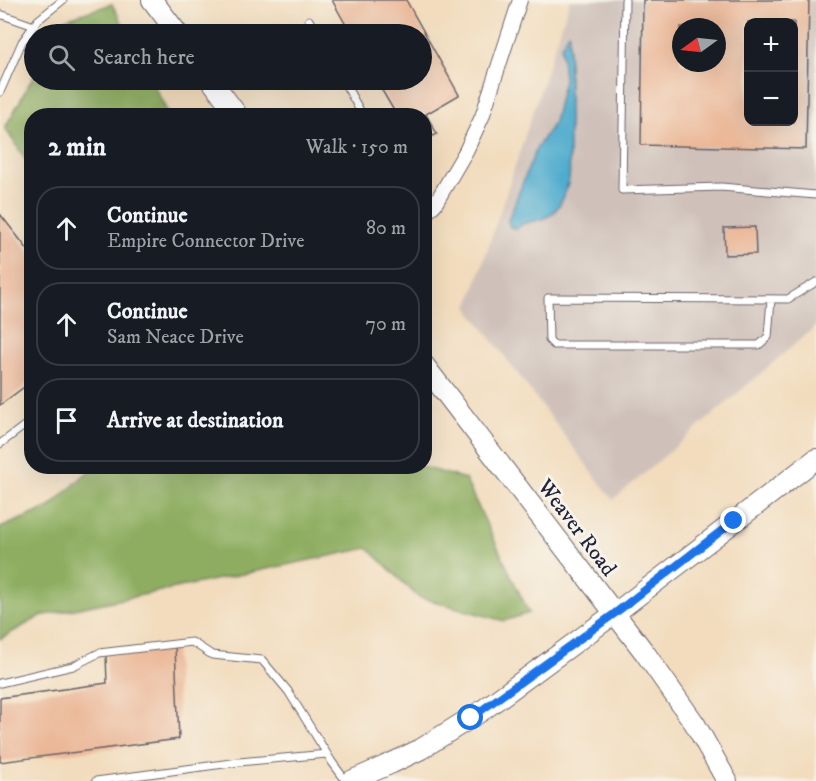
<!DOCTYPE html>
<meta charset="utf-8">
<style>
:root{--surface:#171b24;--page:#242831;--text:#f1f3f6;--muted:#9ea1a6;--line:#363941}
body{margin:0;font-family:"IM FELL DW Pica",serif;background:var(--page);color:var(--text)}
.controls{position:absolute;right:18px;top:18px;display:grid;overflow:hidden;border-radius:12px;box-shadow:0 6px 24px #0002}
.controls button{width:54px;height:54px;display:grid;place-items:center;padding:0;border:0;border-bottom:2px solid var(--line);background:var(--surface);color:var(--text);font:30px sans-serif}
.compass{position:absolute;left:672px;top:18px;width:54px;height:54px;border-radius:50%;background:var(--surface);box-shadow:0 6px 24px #0002;rotate:255deg}
.stop{position:absolute;width:18px;height:18px;margin:-14px;border:4px solid #1a73e8;border-radius:50%;background:#fff}
.stop.end{background:#1a73e8;border-color:#fff;box-shadow:0 2px 6px #0008}
.list{margin:0;padding:0;list-style:none}
h2{display:flex;justify-content:space-between;align-items:center;height:78px;margin:0;padding:0 24px;font-size:26px}
h2 small{font-size:20px;font-weight:400;color:var(--muted)}
.list li{display:grid;grid-template-columns:39px 1fr auto;gap:18px;align-items:center;box-sizing:border-box;height:84px;margin:0 12px 12px;padding:0 12px;border:2px solid var(--line);border-radius:24px}
.list b{display:block;font-size:22px;white-space:nowrap}
.list p{margin:0;font-size:20px;white-space:nowrap;color:var(--muted)}
.list em{font-size:20px;font-style:normal;color:var(--muted)}
.icon{flex:none;width:33px;height:33px;fill:none;stroke:currentColor;stroke-width:2;stroke-linecap:round;stroke-linejoin:round}
.map{position:relative;flex:none;width:816px;height:781px;overflow:hidden}
.search{position:absolute;background:var(--surface);box-shadow:0 6px 24px #0002;left:24px;top:24px;width:408px;height:66px;display:flex;align-items:center;gap:15px;box-sizing:border-box;padding:0 21px;border-radius:33px;color:var(--muted);font-size:22px}
.panel{position:absolute;background:var(--surface);box-shadow:0 6px 24px #0002;left:24px;top:108px;width:408px;height:366px;border-radius:24px}
.map>svg:first-child{display:block}
</style>
<div class="map">
<svg width="816" height="781" viewBox="0 0 816 781">
<rect width="100%" height="100%" fill="#f7f3e8"/>
<filter id="ink" filterUnits="userSpaceOnUse"><feTurbulence type="fractalNoise" baseFrequency=".0167" numOctaves="2"/><feDisplacementMap in="SourceGraphic" scale="12" xChannelSelector="R" yChannelSelector="G"/><feConvolveMatrix kernelMatrix="1 2 1 2 8 2 1 2 1" color-interpolation-filters="sRGB"/></filter>
<filter id="wash" filterUnits="userSpaceOnUse"><feTurbulence type="fractalNoise" baseFrequency=".008" numOctaves="4" result="noise"/><feDisplacementMap in="SourceGraphic" scale="24" xChannelSelector="R" yChannelSelector="G"/><feGaussianBlur stdDeviation="1.35" result="paint"/><feColorMatrix in="noise" values="0 0 0 0 0 0 0 0 0 0 0 0 0 0 0 0 0 1.4 0 .05"/><feComposite in="paint" operator="in"/></filter>
<g filter="url(#wash)">
<rect width="100%" height="100%" fill="#f2dcbd"/>
<!-- industrial -->
<path fill="#cfc1ba" fill-rule="evenodd" d="M 570,0 L 816,0 L 816,326 L 613,500 L 468,308 ZM 748,22 L 794,22 L 794,122 L 748,122 ZM 681,27 L 717,27 L 717,63 L 681,63 Z"/>
<!-- forest -->
<path fill="#8ead61" stroke="#58684e" stroke-width="1.5" d="M 112,4 L 128,34 L 57,34 L 65,19 Z
M 34,75 L 34,80 L 151,80 L 169,115 L 32,116 L 31,168 L 5,128 Z
M 93,467 L 295,467 L 309,481 L 365,466 L 423,467 L 465,479 L 529,613 L 504,621 L 418,597 L 368,548 L 41,616 L 0,639 L 0,528 L 50,507 Z"/>
<!-- water -->
<path fill="#50acce" stroke="#396784" stroke-width="1.5" d="M 569,31 L 569,164 C 572,177 564,202 554,212 C 552,215 546,217 542,219 C 530,223 526,220 516,229 L 510,227 L 508,220 L 536,149 L 554,122 L 564,80 L 561,47 Z"/>
<g id="blocks">
<!-- building -->
<path fill="#ebb797" fill-rule="evenodd" d="M 332,0 L 406,0 L 459,95 L 426,114 L 437,134 L 424,141 L 424,116 L 397,116 L 376,80 L 422,80 L 422,34 L 351,34 Z
M 643,0 L 809,0 L 806,149 L 641,145 ZM 748,22 L 794,22 L 794,122 L 748,122 ZM 681,27 L 717,27 L 717,63 L 681,63 Z
M 0,214 L 32,255 L 32,381 L 0,405 Z
M 755,227 L 756,254 L 725,255 L 724,228 Z
M 175,647 L 179,739 L 0,762 L 0,698 L 107,683 L 106,655 Z"/>
</g>
</g>
<g filter="url(#ink)">
<use href="#blocks" fill-opacity="0" stroke="#6b6368" stroke-width="1.5"/>
<g fill="none" stroke-linecap="round" stroke-linejoin="round">
<!-- lane casing -->
<g stroke="#6b6368" stroke-width="9">
<path id="lane" d="M 625,0 L 622,190 L 721,187 L 816,195
M 0,14 L 34,26
M 309,20 L 317,34
M 343,80 L 363,116
M 0,92 L 22,42 L 38,20 L 63,0
M 771,299 L 768,337 L 759,345 L 554,345 L 549,340 L 548,298 L 788,299 L 816,282
M 0,444 L 32,420
M 323,466 L 324,468 L 330,466
M 0,683 L 73,666 L 99,653 L 192,642 L 212,655 L 262,660 L 288,691 L 332,762 L 346,781
M 96,781 L 239,762 L 327,754"/>
</g>
<!-- street casing -->
<g stroke="#6b6368" stroke-width="16">
<path id="street" d="M 424,215 L 435,204 L 466,151 L 482,117 L 520,0"/>
</g>
<!-- secondary casing -->
<g stroke="#6b6368" stroke-width="22">
<path id="secondary" d="M 152,0 L 178,34
M 211,80 L 238,116
M 424,365 L 645,653 L 695,724 L 727,781
M 351,781 L 392,763 L 421,749 L 483,710 L 614,614 L 816,459"/>
</g>
<!-- lane -->
<use href="#lane" stroke="#fff" stroke-width="7"/>
<!-- street -->
<use href="#street" stroke="#fff" stroke-width="14"/>
<!-- secondary -->
<use href="#secondary" stroke="#fff" stroke-width="20"/>
</g>
</g>
<g fill="none" stroke-linecap="round" stroke-linejoin="round" filter="url(#ink)">
<!-- route -->
<path stroke="#1a73e8" stroke-width="8" d="M 471,718 L 614,614 L 734,521"/>
</g>
<g text-anchor="middle" stroke-width="6" stroke-linejoin="round" paint-order="stroke">
<!-- street labels -->
<g font-size="22" fill="#22223b" stroke="#f7f3e8">
<text transform="translate(578 527) rotate(53)" y="8">Weaver Road</text>
</g>
</g>
</svg>
<div class="controls">
<button>+</button>
<button>−</button>
</div>
<svg class="compass" viewBox="-18 -18 36 36"><path d="M0-13l5 13h-10z" fill="#e53935"/><path d="M0 13l5-13h-10z" fill="#9ea1a6"/></svg>
<div class="stop" style="left:471px;top:718px"></div>
<div class="stop end" style="left:734px;top:521px"></div>
<div class="search"><svg class="icon" aria-label="search" viewBox="0 0 24 24"><circle cx="10" cy="10" r="6"/><path d="M15 15l6 6"/></svg>Search here</div>
<section class="panel">
<h2>2 min<small>Walk · 150 m</small></h2>
<ul class="list">
<li><svg class="icon" aria-label="ahead" viewBox="0 0 24 24"><path d="M12 20V5M6 11l6-6 6 6"/></svg><div><b>Continue</b><p>Empire Connector Drive</p></div><em>80 m</em></li>
<li><svg class="icon" aria-label="ahead" viewBox="0 0 24 24"><path d="M12 20V5M6 11l6-6 6 6"/></svg><div><b>Continue</b><p>Sam Neace Drive</p></div><em>70 m</em></li>
<li><svg class="icon" aria-label="arrive" viewBox="0 0 24 24"><path d="M6 21V4h12l-3 4 3 4H6"/></svg><div><b>Arrive at destination</b></div></li>
</ul>
</section>
</div>
